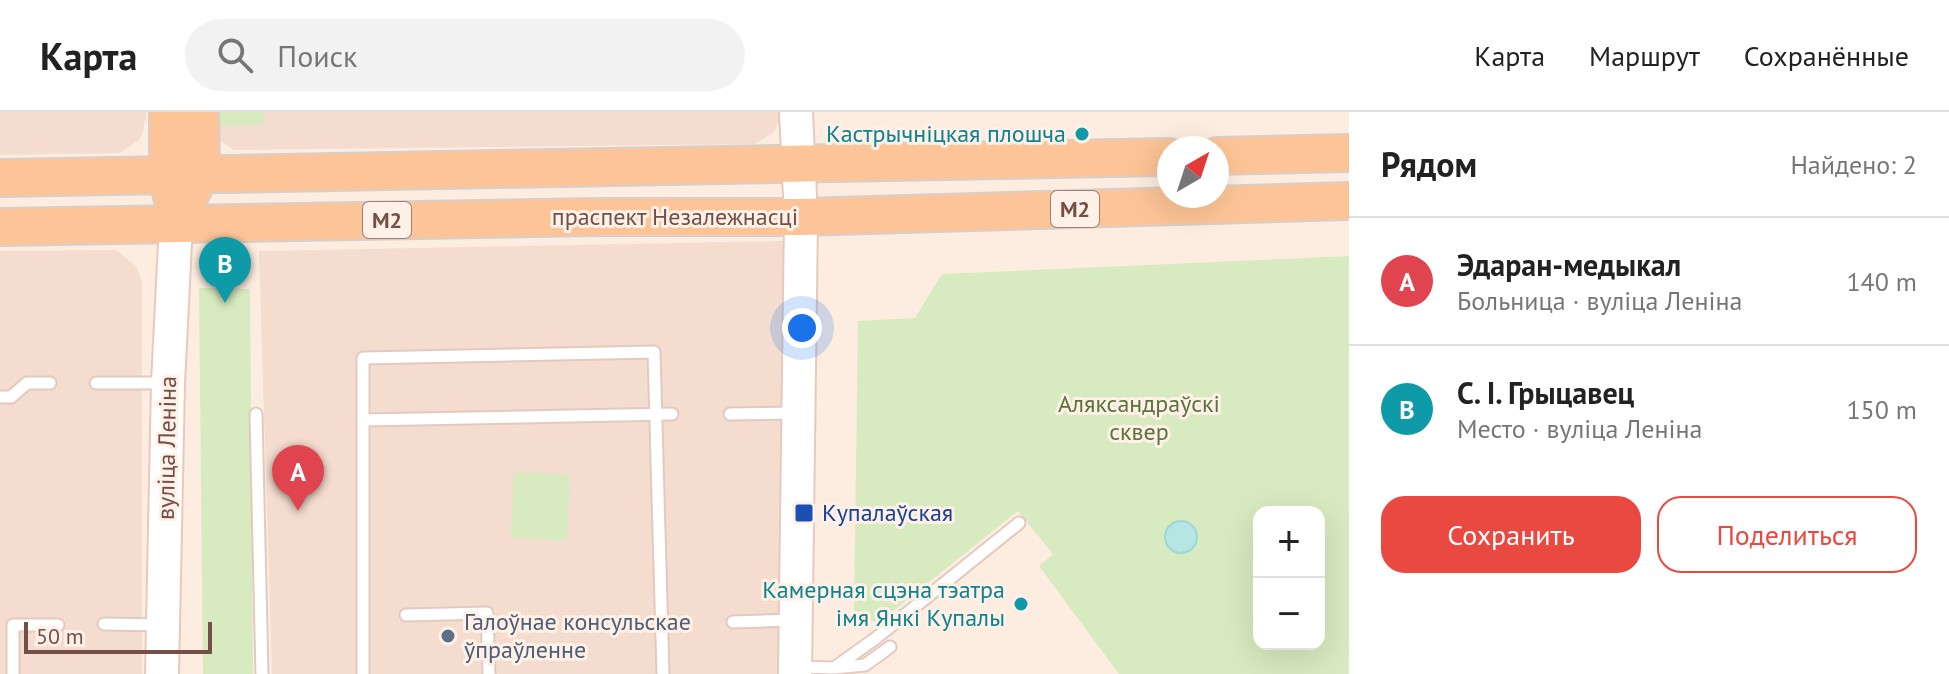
<!DOCTYPE html>
<html lang="ru">
<meta charset="utf-8">
<style>
:root{--surface:#fff;--page:#f2f2f2;--text:#222;--muted:#767676;--line:#e0e0e0;--accent:#ea4942}
body{margin:0;font-family:"PT Sans",sans-serif;background:var(--page);color:var(--text)}
.controls{position:absolute;right:24px;bottom:24px;display:grid;overflow:hidden;border-radius:16px;box-shadow:0 8px 32px #0002}
.controls button{width:72px;height:72px;display:grid;place-items:center;padding:0;border:0;border-bottom:2px solid var(--line);background:var(--surface);color:var(--text);font:40px sans-serif}
.compass{position:absolute;left:1157px;top:24px;width:72px;height:72px;border-radius:50%;background:var(--surface);box-shadow:0 8px 32px #0002;rotate:39deg}
.scale{position:absolute;left:24px;bottom:20px;width:188px;box-sizing:border-box;padding-left:8px;border:4px solid #744f47;border-top:0;font-size:22px;line-height:28px;white-space:nowrap;color:#744f47;-webkit-text-stroke:6px #fff1e7;paint-order:stroke}
.you{position:absolute;left:802px;top:216px;width:28px;height:28px;margin:-20px;border:6px solid #fff;border-radius:50%;background:#1a73e8;box-shadow:0 0 0 12px #1a73e833}
.badge{display:grid;place-items:center;width:52px;height:52px;border-radius:50%;background:var(--accent);color:#fff;font-size:26px;font-weight:700}
.pin{position:absolute;translate:-50% -66px;filter:drop-shadow(0 2px 4px #0008)}
.pin::after{content:'';position:absolute;top:42px;width:28px;height:24px;background:inherit;clip-path:polygon(0 0,100% 0,50% 100%)}
.list{margin:0;padding:0;list-style:none}
h2{display:flex;justify-content:space-between;align-items:center;height:104px;margin:0;padding:0 32px;font-size:34px}
h2 small{font-size:26px;font-weight:400;color:var(--muted)}
.list li{display:grid;grid-template-columns:52px 1fr auto;gap:24px;align-items:center;box-sizing:border-box;height:128px;padding:0 32px;border-top:2px solid var(--line)}
.list b{display:block;font-size:30px;white-space:nowrap}
.list p{margin:0;font-size:26px;white-space:nowrap;color:var(--muted)}
.list em{font-size:26px;font-style:normal;color:var(--muted)}
.actions{display:flex;gap:16px;padding:24px 32px}
.actions a{flex:1;padding:18px 0;border:2px solid var(--accent);border-radius:24px;text-align:center;font-size:28px;color:var(--accent)}
.actions .main{background:var(--accent);color:#fff}
.icon{flex:none;width:44px;height:44px;fill:none;stroke:currentColor;stroke-width:2;stroke-linecap:round;stroke-linejoin:round}
.map{position:relative;flex:none;width:1349px;height:562px;overflow:hidden}
header{display:flex;align-items:center;gap:48px;box-sizing:border-box;height:112px;padding:0 40px;background:var(--surface);border-bottom:2px solid var(--line)}
header strong{font-size:38px}
nav{display:flex;gap:44px;margin-inline-start:auto;font-size:28px}
.search{width:560px;height:72px;background:var(--page);display:flex;align-items:center;gap:20px;box-sizing:border-box;padding:0 28px;border-radius:44px;color:var(--muted);font-size:30px}
main{display:flex}
aside{flex:1;background:var(--surface)}
.map>svg:first-child{display:block}
</style>
<header>
<strong>Карта</strong>
<div class="search"><svg class="icon" aria-label="search" viewBox="0 0 24 24"><circle cx="10" cy="10" r="6"/><path d="M15 15l6 6"/></svg>Поиск</div>
<nav><a>Карта</a><a>Маршрут</a><a>Сохранённые</a></nav>
</header>
<main>
<div class="map">
<svg width="1349" height="562" viewBox="0 0 1349 562">
<rect width="100%" height="100%" fill="#fdede1"/>
<!-- residential -->
<path fill="#f4ddcf" d="M 0,0 L 146,0 L 146,4 L 143,20 L 139,28 L 120,41 L 0,43 Z
M 213,0 L 783,0 L 774,20 L 755,32 L 234,38 L 217,27 Z
M 783,129 L 786,562 L 272,562 L 259,139 Z
M 116,138 L 136,154 L 142,169 L 142,562 L 0,562 L 0,139 Z"/>
<!-- green -->
<path fill="#d8eabf" fill-rule="evenodd" d="M 216,0 L 264,0 L 264,13 L 216,14 Z
M 1349,144 L 1349,562 L 1119,562 L 1039,454 L 1053,442 L 1018,399 L 878,511 L 854,502 L 858,209 L 915,206 L 942,162 ZM 1259,400 L 1319,400 L 1319,532 L 1259,532 Z
M 199,176 L 250,177 L 253,562 L 203,562 Z
M 514,360 L 570,363 L 567,429 L 511,426 Z"/>
<!-- water -->
<path fill="#b5e6e4" stroke="#9bd8d7" stroke-width="2" d="M1165 425a16 16 0 1 1 32 0a16 16 0 1 1-32 0Z"/>
<g fill="none" stroke-linecap="round" stroke-linejoin="round">
<!-- lane casing -->
<g stroke="#e3c9c0" stroke-width="15">
<path id="lane" d="M 96,271 L 164,271
M 0,285 L 11,285 L 27,271 L 50,271
M 256,302 L 262,562
M 730,302 L 796,301
M 363,308 L 672,302
M 406,503 L 487,501 L 489,562
M 733,510 L 795,508
M 104,512 L 162,513
M 798,555 L 834,556 L 876,526 L 1019,411
M 834,556 L 865,553 L 890,535
M 13,562 L 13,513 L 58,513
M 363,562 L 363,246 L 654,240 L 663,562"/>
</g>
<!-- secondary casing -->
<g stroke="#e8c9bc" stroke-width="36">
<path id="secondary" d="M 162,562 L 168,271 L 176,111
M 795,562 L 801,105 L 796,0"/>
</g>
<!-- primary casing -->
<g stroke="#d8cecb" stroke-width="40">
<path id="primary" d="M 168,0 L 168,61 L 172,85
M 1217,44 L 1349,41
M 0,66 L 1169,45
M 191,81 L 201,61 L 200,0
M 0,115 L 598,105 L 801,105 L 1349,89"/>
</g>
<!-- lane -->
<use href="#lane" stroke="#fff" stroke-width="11"/>
<!-- secondary -->
<use href="#secondary" stroke="#fff" stroke-width="32"/>
<!-- primary -->
<use href="#primary" stroke="#fdc597" stroke-width="36"/>
</g>
<!-- markers -->
<g fill="#0f9aa8" stroke="#fff1e7" stroke-width="3">
<circle cx="1082" cy="22" r="8"/>
<circle cx="1021" cy="492" r="8"/>
</g>
<rect fill="#1a4fb4" stroke="#fff1e7" stroke-width="3" x="794" y="391" width="20" height="20" rx="4"/>
<circle fill="#5c6f8a" stroke="#fff1e7" stroke-width="3" cx="448" cy="524" r="8"/>
<g text-anchor="middle" stroke-width="6" stroke-linejoin="round" paint-order="stroke">
<!-- shield labels -->
<g fill="#fff1e7" stroke="#9e8077" stroke-width="2">
<rect x="1051" y="79" width="48" height="36" rx="6"/>
<rect x="363" y="90" width="48" height="36" rx="6"/>
</g>
<g font-size="22" font-weight="bold" fill="#744f47">
<text x="1075" y="105">М2</text>
<text x="387" y="116">М2</text>
</g>
<!-- culture labels -->
<g font-size="24" fill="#0d838f" stroke="#fff1e7" text-anchor="end">
<text x="1066" y="30">Кастрычніцкая плошча</text>
<text x="1005" y="486">Камерная сцэна тэатра<tspan x="1005" dy="28">імя Янкі Купалы</tspan></text>
</g>
<!-- street labels -->
<g font-size="24" fill="#744f47" stroke="#fff1e7">
<text x="675" y="113">праспект Незалежнасці</text>
<text transform="translate(167 336) rotate(-89)" y="8">вуліца Леніна</text>
</g>
<!-- park labels -->
<g font-size="24" fill="#58743c" stroke="#fff1e7">
<text x="1139" y="300">Аляксандраўскі<tspan x="1139" dy="28">сквер</tspan></text>
</g>
<!-- transit labels -->
<g font-size="24" fill="#164399" stroke="#fff1e7" text-anchor="start">
<text x="822" y="409">Купалаўская</text>
</g>
<!-- service labels -->
<g font-size="24" fill="#4e5e75" stroke="#fff1e7" text-anchor="start">
<text x="464" y="518">Галоўнае консульскае<tspan x="464" dy="28">ўпраўленне</tspan></text>
</g>
</g>
</svg>
<div class="controls">
<button>+</button>
<button>−</button>
</div>
<svg class="compass" viewBox="-18 -18 36 36"><path d="M0-13l5 13h-10z" fill="#e53935"/><path d="M0 13l5-13h-10z" fill="#767676"/></svg>
<div class="scale">50 m</div>
<div class="you"></div>
<div class="pin badge" style="left:298px;top:399px;background:#e0444e">A</div>
<div class="pin badge" style="left:225px;top:191px;background:#0f9aa8">B</div>
</div>
<aside>
<h2>Рядом<small>Найдено: 2</small></h2>
<ul class="list">
<li><span class="badge" style="background:#e0444e">A</span><div><b>Эдаран-медыкал</b><p>Больница · вуліца Леніна</p></div><em>140 m</em></li>
<li><span class="badge" style="background:#0f9aa8">B</span><div><b>С. І. Грыцавец</b><p>Место · вуліца Леніна</p></div><em>150 m</em></li>
</ul>
<div class="actions"><a class="main">Сохранить</a><a>Поделиться</a></div>
</aside>
</main>
